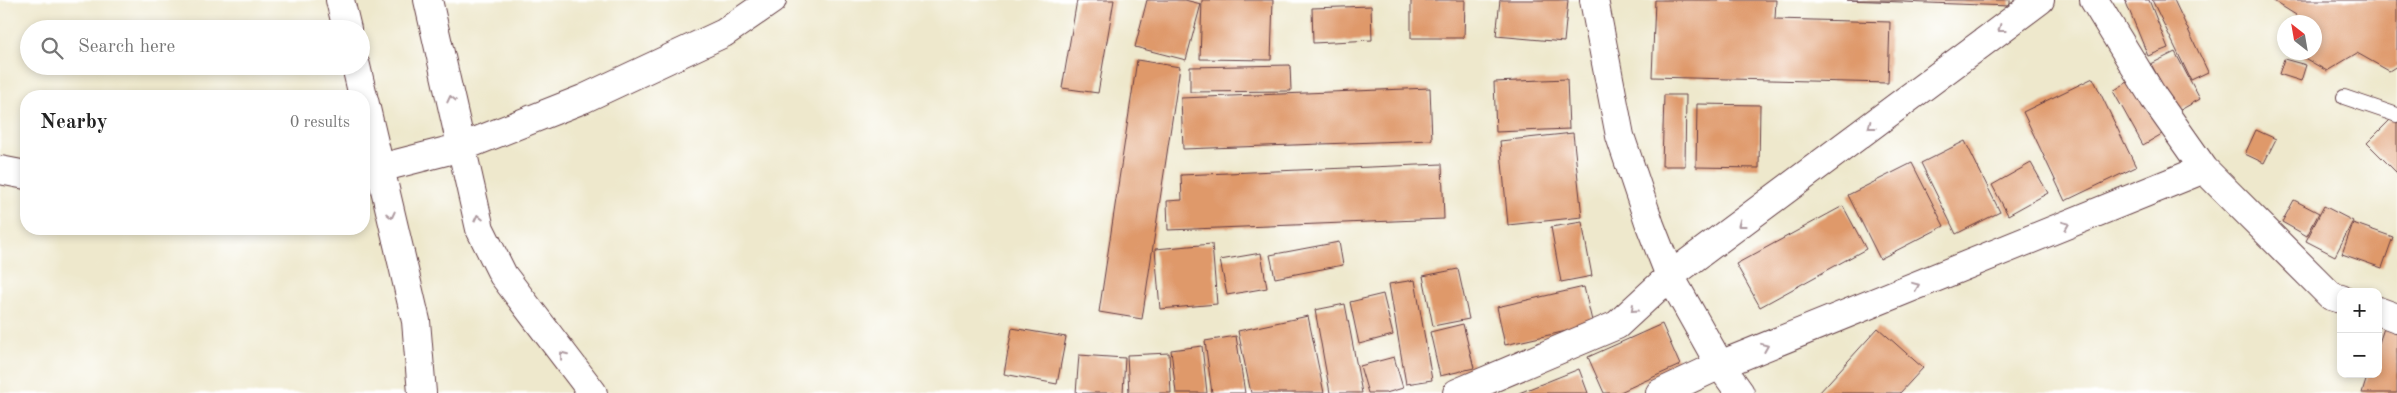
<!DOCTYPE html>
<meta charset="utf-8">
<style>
:root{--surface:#fff;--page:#f2f2f2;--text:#222;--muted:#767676;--line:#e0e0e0}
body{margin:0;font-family:"Old Standard TT",serif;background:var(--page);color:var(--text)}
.controls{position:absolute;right:15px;bottom:15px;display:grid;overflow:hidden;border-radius:10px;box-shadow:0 2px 8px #0003}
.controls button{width:45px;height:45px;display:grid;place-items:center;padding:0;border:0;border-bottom:1px solid var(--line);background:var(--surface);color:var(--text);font:25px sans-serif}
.compass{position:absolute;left:2277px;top:15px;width:45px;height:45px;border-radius:50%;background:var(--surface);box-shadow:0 2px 8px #0003;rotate:329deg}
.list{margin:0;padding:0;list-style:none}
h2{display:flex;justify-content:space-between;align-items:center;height:65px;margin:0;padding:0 20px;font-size:21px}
h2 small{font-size:16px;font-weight:400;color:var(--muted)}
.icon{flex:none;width:28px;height:28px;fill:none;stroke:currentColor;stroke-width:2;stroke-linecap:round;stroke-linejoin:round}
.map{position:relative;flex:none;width:2397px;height:393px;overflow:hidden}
.search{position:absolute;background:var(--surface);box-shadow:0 2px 8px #0003;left:20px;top:20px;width:350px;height:55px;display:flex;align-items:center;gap:12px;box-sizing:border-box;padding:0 18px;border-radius:28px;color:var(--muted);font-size:19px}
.panel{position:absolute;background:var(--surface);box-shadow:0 2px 8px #0003;left:20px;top:90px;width:350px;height:145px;border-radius:20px}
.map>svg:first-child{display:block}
</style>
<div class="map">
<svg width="2397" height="393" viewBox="0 0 2397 393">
<rect width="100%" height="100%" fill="#fff"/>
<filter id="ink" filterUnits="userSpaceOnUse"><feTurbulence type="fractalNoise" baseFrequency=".02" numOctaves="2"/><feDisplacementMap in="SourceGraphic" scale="10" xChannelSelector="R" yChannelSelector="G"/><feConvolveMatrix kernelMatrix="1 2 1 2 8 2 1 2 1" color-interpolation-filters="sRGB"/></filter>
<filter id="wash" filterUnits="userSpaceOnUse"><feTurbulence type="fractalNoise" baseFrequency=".0096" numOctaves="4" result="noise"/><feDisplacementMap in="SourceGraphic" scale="20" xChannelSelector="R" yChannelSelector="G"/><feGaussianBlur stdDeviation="1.12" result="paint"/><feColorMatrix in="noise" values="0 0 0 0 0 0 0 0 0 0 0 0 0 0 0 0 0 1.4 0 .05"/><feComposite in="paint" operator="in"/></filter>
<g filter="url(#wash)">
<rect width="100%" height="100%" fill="#eee8cc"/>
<g id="blocks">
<!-- building -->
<path fill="#df996b" d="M 1077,0 L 1114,0 L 1098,93 L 1062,88 Z
M 1147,0 L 1185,0 L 1201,4 L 1186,60 L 1135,47 Z
M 1202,0 L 1273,0 L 1271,60 L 1200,59 Z
M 1411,0 L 1465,0 L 1464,38 L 1411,38 Z
M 1500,0 L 1568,0 L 1564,42 L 1496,36 Z
M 1655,0 L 1776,0 L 1775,19 L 1890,22 L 1888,83 L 1652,77 Z
M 1847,0 L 2010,0 L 2010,6 Z
M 2125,0 L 2149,0 L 2168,48 L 2148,56 Z
M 2152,0 L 2174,0 L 2208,72 L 2191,80 Z
M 2272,0 L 2397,0 L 2397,66 L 2389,71 L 2357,53 L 2327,71 L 2294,52 L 2314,52 L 2314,22 L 2296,22 L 2296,15 Z
M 1371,6 L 1372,40 L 1313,43 L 1312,8 Z
M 2175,52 L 2200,99 L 2177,112 L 2151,64 Z
M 2284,59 L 2306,65 L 2301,81 L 2279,74 Z
M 1137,60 L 1180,67 L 1142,319 L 1099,312 Z
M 1290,65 L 1291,91 L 1190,92 L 1190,67 Z
M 2093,78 L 2136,167 L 2065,201 L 2023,112 Z
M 1567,79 L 1569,129 L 1496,132 L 1494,82 Z
M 2131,80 L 2162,134 L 2143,145 L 2113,91 Z
M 1430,88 L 1432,140 L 1183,149 L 1181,98 Z
M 1664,95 L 1686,95 L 1685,166 L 1662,166 Z
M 1697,104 L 1760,105 L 1759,168 L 1696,167 Z
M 2393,117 L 2397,121 L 2397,173 L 2367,143 Z
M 2256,130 L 2276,139 L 2264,163 L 2245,154 Z
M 1573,133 L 1582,217 L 1508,225 L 1500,141 Z
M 1965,141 L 2000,212 L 1956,234 L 1921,163 Z
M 1912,163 L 1944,226 L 1880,259 L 1848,195 Z
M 2031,163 L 2048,193 L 2008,215 L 1992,185 Z
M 1442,164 L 1444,219 L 1168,230 L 1167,201 L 1182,200 L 1181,175 Z
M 2294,200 L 2319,213 L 2307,236 L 2282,222 Z
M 1843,206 L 1866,249 L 1760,307 L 1736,264 Z
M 2324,206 L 2353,221 L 2335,256 L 2306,241 Z
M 1582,222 L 1592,276 L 1561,282 L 1551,227 Z
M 2353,223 L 2393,237 L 2382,268 L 2342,254 Z
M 1339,242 L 1343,265 L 1275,278 L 1270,255 Z
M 1212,244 L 1217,304 L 1160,309 L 1155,249 Z
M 1261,253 L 1267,288 L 1227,295 L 1220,260 Z
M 1458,269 L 1469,319 L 1433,326 L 1423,276 Z
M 1415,280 L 1432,380 L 1406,384 L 1389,284 Z
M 1584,287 L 1593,325 L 1505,345 L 1497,307 Z
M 1383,294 L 1393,335 L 1359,344 L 1350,302 Z
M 1345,304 L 1362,393 L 1330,393 L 1315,310 Z
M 1308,316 L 1324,393 L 1251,393 L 1238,331 Z
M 1463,324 L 1474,368 L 1440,376 L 1430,332 Z
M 1662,324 L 1680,365 L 1618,393 L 1604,393 L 1588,357 Z
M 1012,328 L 1066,337 L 1057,384 L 1004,374 Z
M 1878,328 L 1923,368 L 1900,393 L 1819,393 Z
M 2384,328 L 2397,333 L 2397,393 L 2362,393 L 2368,374 L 2378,374 L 2378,346 Z
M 1236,336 L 1245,393 L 1212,393 L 1205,341 Z
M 1202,346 L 1207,393 L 1176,393 L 1171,350 Z
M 1169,353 L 1171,393 L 1129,393 L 1127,355 Z
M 1079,355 L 1125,358 L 1123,393 L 1076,393 Z
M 1394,357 L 1403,388 L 1386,393 L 1368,393 L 1360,366 Z
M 1579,369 L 1588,393 L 1519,393 Z"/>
</g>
</g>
<g filter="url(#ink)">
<use href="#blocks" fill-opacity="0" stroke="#633d43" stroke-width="1"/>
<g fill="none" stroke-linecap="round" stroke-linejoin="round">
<!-- service casing -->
<g stroke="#633d43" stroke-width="16">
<path id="service" d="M 2344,97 L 2397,115"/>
</g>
<!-- minor casing -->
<g stroke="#633d43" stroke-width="30">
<path id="minor" d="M 340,0 L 347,29
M 428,0 L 480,229 L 503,275 L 593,393
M 1594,0 L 1620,136 L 1650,225 L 1670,276 L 1720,365 L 1740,393
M 2094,0 L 2154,98 L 2204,169 L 2331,296 L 2341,299
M 356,66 L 363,96
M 364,100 L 416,321 L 422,393
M 364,169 L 380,168 L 462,147 L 583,99 L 724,33 L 772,0
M 0,170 L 26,175
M 2378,311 L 2397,318
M 1457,393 L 1617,325 L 1670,276 L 2040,0
M 1660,393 L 1720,365 L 2204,169"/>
</g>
<!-- service -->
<use href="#service" stroke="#fff" stroke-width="14"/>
<!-- minor -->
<use href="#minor" stroke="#fff" stroke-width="28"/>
</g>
<!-- one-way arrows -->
<defs><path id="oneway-chevron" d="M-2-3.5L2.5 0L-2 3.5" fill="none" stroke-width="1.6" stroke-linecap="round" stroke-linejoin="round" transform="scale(1.25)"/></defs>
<g stroke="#ae9aa0">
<use href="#oneway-chevron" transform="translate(2001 29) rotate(143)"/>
<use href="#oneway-chevron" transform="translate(451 99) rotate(-103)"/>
<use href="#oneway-chevron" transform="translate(1871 126) rotate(143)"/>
<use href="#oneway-chevron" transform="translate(391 215) rotate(77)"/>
<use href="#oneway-chevron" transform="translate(478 218) rotate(-103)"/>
<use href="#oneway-chevron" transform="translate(1741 224) rotate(143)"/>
<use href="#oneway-chevron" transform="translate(2066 225) rotate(-22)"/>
<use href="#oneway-chevron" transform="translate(1916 286) rotate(-22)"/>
<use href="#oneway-chevron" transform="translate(1634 309) rotate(138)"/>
<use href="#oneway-chevron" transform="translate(1765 347) rotate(-22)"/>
<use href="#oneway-chevron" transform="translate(563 355) rotate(-128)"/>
</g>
</g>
</svg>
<div class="controls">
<button>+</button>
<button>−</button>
</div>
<svg class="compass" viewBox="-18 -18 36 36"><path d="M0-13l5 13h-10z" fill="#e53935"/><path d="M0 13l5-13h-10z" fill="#767676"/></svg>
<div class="search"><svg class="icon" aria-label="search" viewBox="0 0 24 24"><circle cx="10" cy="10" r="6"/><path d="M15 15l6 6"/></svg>Search here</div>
<section class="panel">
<h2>Nearby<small>0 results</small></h2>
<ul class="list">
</ul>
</section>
</div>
